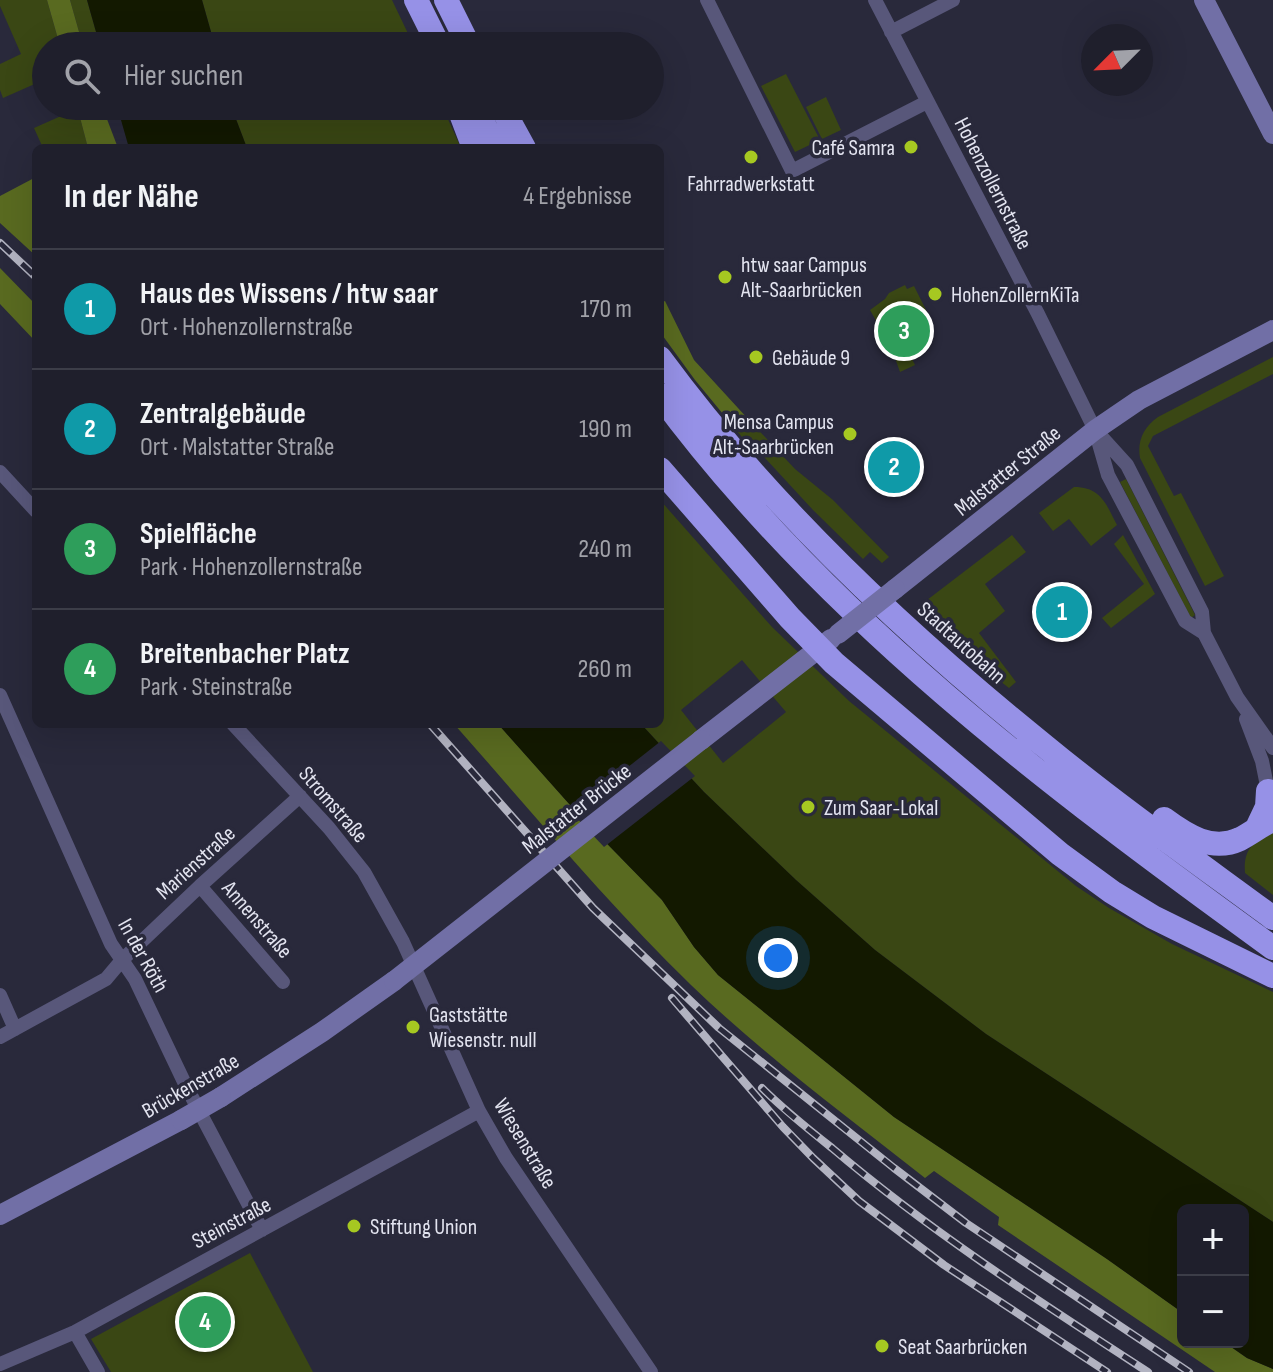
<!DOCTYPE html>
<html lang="de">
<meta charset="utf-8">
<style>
:root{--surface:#1f1f2c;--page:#272734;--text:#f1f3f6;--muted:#a1a2a9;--line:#3c3d48;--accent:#0b8043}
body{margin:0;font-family:"Sofia Sans Condensed",sans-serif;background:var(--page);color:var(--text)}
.controls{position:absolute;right:24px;bottom:24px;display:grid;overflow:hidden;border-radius:12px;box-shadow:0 8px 32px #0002}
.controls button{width:72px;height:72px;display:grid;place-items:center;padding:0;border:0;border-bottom:2px solid var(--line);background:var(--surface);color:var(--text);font:40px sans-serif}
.compass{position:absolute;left:1081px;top:24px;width:72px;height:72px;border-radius:50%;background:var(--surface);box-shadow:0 8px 32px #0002;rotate:246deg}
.you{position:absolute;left:778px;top:958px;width:28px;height:28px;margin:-20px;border:6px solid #fff;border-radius:50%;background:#1a73e8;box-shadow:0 0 0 12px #1a73e833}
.badge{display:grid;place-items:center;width:52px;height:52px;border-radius:50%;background:var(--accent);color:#fff;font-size:26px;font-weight:700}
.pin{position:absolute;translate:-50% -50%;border:4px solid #fff;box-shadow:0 2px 8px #0006}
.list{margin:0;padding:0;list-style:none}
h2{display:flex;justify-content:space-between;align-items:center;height:104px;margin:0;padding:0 32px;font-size:34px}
h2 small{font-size:26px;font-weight:400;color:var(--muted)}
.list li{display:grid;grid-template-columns:52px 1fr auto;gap:24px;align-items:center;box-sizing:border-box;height:120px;padding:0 32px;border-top:2px solid var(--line)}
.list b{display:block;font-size:30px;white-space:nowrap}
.list p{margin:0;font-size:26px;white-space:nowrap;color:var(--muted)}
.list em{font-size:26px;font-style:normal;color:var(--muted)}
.icon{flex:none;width:44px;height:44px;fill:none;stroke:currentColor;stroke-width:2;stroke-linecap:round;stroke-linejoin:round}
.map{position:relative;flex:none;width:1273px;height:1372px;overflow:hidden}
.search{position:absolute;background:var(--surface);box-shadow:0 8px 32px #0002;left:32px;top:32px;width:632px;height:88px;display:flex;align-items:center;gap:20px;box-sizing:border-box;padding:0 28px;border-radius:44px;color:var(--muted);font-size:30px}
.panel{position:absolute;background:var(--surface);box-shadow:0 8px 32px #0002;left:32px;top:144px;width:632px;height:584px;border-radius:12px}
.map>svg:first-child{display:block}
</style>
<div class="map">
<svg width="1273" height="1372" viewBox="0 0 1273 1372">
<rect width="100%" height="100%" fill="#29293b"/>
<!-- green -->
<path fill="#3a4714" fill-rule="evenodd" d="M 0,0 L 47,0 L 60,46 L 46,46 L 46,79 L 3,98 L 0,90 L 0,64 L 21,54 L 0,6 Z
M 70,0 L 87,0 L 100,46 L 83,46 Z
M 202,0 L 392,0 L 414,46 L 215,46 Z
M 786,74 L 820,140 L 795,152 L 761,86 Z
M 826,97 L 841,130 L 822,139 L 806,107 Z
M 57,106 L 77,106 L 88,148 L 43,148 L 34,128 L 61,116 Z
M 231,106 L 442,106 L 461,148 L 247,148 Z
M 905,285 L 907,289 L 914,286 L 931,320 L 923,354 L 912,359 L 915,365 L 900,372 L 895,358 L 887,345 L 888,344 L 878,327 L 879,326 L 870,310 L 885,299 L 889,293 Z
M 1273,357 L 1273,374 L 1153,436 L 1148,446 L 1174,496 L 1181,493 L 1224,576 L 1205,586 L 1140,458 C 1137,440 1144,427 1158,417 Z
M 749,420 L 795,469 L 833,500 L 889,557 L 882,563 L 870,552 L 863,559 L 813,510 L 753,445 L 750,447 L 737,431 Z
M 1126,479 L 1195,615 L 1191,618 L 1120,482 Z
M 1074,487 C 1101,487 1106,504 1117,525 L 1091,546 L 1069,519 L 1053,531 L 1039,513 Z
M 660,500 L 772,627 L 849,701 L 1076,886 L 1109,908 L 1172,944 L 1273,992 L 1273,1222 L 986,1034 L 875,950 L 796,880 L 704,792 L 641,724 L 660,724 ZM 742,660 L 786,712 L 723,763 L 681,710 Z
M 1012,535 L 1026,552 L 985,584 L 1005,611 L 979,633 L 1016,682 L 1009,688 L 952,644 L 914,610 Z
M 1123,535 L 1155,594 L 1111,628 L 1102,618 L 1144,584 L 1114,544 Z
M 1273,830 L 1273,895 L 1245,873 C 1243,848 1254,842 1273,830 Z
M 250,1253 L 313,1372 L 111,1372 L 91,1339 Z"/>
<!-- forest -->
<path fill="#596a20" d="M 47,0 L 70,0 L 83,46 L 60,46 Z
M 77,106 L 102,106 L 118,148 L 88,148 Z
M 36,177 L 36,256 L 0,223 L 0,196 Z
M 0,268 L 36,305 L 36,342 L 0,304 Z
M 665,301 L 694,360 L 749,420 L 737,431 L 695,380 L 660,332 L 660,303 Z
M 454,724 L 498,724 L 579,815 L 662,900 L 694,947 L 718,975 L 894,1117 L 1107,1259 L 1183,1313 L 1183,1342 L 1224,1342 L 1247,1358 L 1273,1369 L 1273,1372 L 1215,1372 L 998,1225 L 999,1217 L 934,1171 L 925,1178 C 846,1116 764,1055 691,985 C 607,903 532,812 454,724 Z"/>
<!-- water -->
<path fill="#131900" d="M 87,0 L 202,0 L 215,46 L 100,46 Z
M 117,106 L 231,106 L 247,148 L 129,148 Z
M 498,724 L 641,724 L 704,792 L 796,880 L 875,950 L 986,1034 L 1273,1222 L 1273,1369 L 1247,1358 L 1224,1342 L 1243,1342 L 1243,1210 L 1183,1210 L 1183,1313 L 1107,1259 L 894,1117 L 718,975 L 694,947 L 662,900 L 579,815 Z"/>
<!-- pier -->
<path fill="#29293b" d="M 661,741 L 695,776 L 604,847 L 571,812 Z"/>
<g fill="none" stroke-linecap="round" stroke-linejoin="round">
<!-- street -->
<path stroke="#58577a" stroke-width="14" d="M 707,0 L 792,171 L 927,102
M 875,0 L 1038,314 L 1095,430 L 1108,475 L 1185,621 L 1204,633
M 891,32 L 953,0
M 1098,433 L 1127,465 L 1202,612 L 1204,633 L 1237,697 L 1273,748
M 0,472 L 36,511
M 0,695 L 111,944 L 135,979 L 186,1086 L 262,1230
M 1246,719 L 1262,761 L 1268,791
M 233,724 L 329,828 L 364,872 L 403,942 L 479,1111 L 506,1158 L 651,1372
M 200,886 L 283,982
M 0,995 L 15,1029
M 0,1037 L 106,979 L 122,960 L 200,886 L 300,796
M 75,1332 L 98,1372
M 0,1364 L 75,1332 L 479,1111"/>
<!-- secondary -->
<path stroke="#716fa6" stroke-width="20" d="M 1204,0 L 1273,134
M 895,589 L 1095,430 L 1139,400 L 1273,330
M 701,740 L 831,639
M 221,1097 L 322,1032 L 394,981
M 0,1215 L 181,1120"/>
<!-- highway -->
<path stroke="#9691e7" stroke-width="24" d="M 416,0 L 439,46
M 446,0 L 469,46
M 458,106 L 474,148
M 473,106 L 497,148
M 501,106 L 524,148
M 660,358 C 768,505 904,633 1046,747 C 1119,807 1197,862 1273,918
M 660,395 C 825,618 1051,787 1273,948
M 660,469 L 790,618 L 834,663 L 1060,854 L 1112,892 L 1153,917 L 1273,976
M 1164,819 C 1187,836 1212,852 1240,839 C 1252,833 1261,825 1273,820
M 1258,826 L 1267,807 L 1268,791"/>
<!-- rail casing -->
<g stroke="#b2b3c1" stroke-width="8">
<path id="rail" d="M 0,243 L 36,277
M 430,724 L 593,908 L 719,1028 L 894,1168 L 966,1223 L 1189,1372
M 672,998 L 783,1127 L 813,1158 L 859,1201 L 944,1265 L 1107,1372
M 762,1088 C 784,1110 808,1129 832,1148 C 931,1232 1040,1302 1148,1372"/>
</g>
<!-- rail -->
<use href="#rail" stroke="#29293b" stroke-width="5" stroke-dasharray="15" stroke-linecap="butt"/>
<!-- secondary-bridge -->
<path stroke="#716fa6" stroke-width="20" d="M 838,634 L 895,589
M 394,981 L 701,740
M 181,1120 L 221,1097"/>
</g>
<!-- markers -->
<g fill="#a6c821" stroke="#29293b" stroke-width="3">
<circle cx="911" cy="147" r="8"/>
<circle cx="751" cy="157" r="8"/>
<circle cx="725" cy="277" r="8"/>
<circle cx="935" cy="294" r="8"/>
<circle cx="756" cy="357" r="8"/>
<circle cx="850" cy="434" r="8"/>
<circle cx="808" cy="807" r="8"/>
<circle cx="413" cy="1027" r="8"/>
<circle cx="354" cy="1226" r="8"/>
<circle cx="882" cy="1346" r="8"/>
</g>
<g text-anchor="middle" stroke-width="7" stroke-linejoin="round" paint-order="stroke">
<!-- poi labels -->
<g font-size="22" fill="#e3e4f0" stroke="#29293b" text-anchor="start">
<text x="895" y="155" text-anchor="end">Café Samra</text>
<text x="751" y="191" text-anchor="middle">Fahrradwerkstatt</text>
<text x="741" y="272">htw saar Campus<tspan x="741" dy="25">Alt-Saarbrücken</tspan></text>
<text x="951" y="302">HohenZollernKiTa</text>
<text x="772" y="365">Gebäude 9</text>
<text x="834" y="429" text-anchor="end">Mensa Campus<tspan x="834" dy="25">Alt-Saarbrücken</tspan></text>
<text x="824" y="815">Zum Saar-Lokal</text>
<text x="429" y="1022">Gaststätte<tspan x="429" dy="25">Wiesenstr. null</tspan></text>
<text x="370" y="1234">Stiftung Union</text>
<text x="898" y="1354">Seat Saarbrücken</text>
</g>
<!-- street labels -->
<g font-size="22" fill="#e3e4f0" stroke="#29293b">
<text transform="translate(994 183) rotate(63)" y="8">Hohenzollernstraße</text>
<text transform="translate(1007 470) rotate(-39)" y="8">Malstatter Straße</text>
<text transform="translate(962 642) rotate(42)" y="8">Stadtautobahn</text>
<text transform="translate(334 804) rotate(49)" y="8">Stromstraße</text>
<text transform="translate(576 808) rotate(-38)" y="8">Malstatter Brücke</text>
<text transform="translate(195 862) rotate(-42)" y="8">Marienstraße</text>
<text transform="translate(258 919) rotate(49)" y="8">Annenstraße</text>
<text transform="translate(144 955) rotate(61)" y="8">In der Röth</text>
<text transform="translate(190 1085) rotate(-30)" y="8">Brückenstraße</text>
<text transform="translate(526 1143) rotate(59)" y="8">Wiesenstraße</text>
<text transform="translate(231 1222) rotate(-28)" y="8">Steinstraße</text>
</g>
</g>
</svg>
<div class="controls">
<button>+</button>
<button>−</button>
</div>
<svg class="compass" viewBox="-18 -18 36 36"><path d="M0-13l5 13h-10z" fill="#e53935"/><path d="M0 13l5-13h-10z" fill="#a1a2a9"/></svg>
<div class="you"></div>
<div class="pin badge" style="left:1062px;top:612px;background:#0f9aa8">1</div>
<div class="pin badge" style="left:894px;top:467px;background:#0f9aa8">2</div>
<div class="pin badge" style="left:904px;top:331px;background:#2e9e5b">3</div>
<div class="pin badge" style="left:205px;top:1322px;background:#2e9e5b">4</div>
<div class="search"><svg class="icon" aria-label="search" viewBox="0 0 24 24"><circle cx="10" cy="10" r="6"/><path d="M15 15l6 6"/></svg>Hier suchen</div>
<section class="panel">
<h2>In der Nähe<small>4 Ergebnisse</small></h2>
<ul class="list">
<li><span class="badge" style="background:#0f9aa8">1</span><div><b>Haus des Wissens / htw saar</b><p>Ort · Hohenzollernstraße</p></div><em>170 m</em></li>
<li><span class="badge" style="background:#0f9aa8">2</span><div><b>Zentralgebäude</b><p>Ort · Malstatter Straße</p></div><em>190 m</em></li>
<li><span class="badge" style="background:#2e9e5b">3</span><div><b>Spielfläche</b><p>Park · Hohenzollernstraße</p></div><em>240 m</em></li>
<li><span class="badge" style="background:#2e9e5b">4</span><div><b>Breitenbacher Platz</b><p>Park · Steinstraße</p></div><em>260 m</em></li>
</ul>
</section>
</div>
